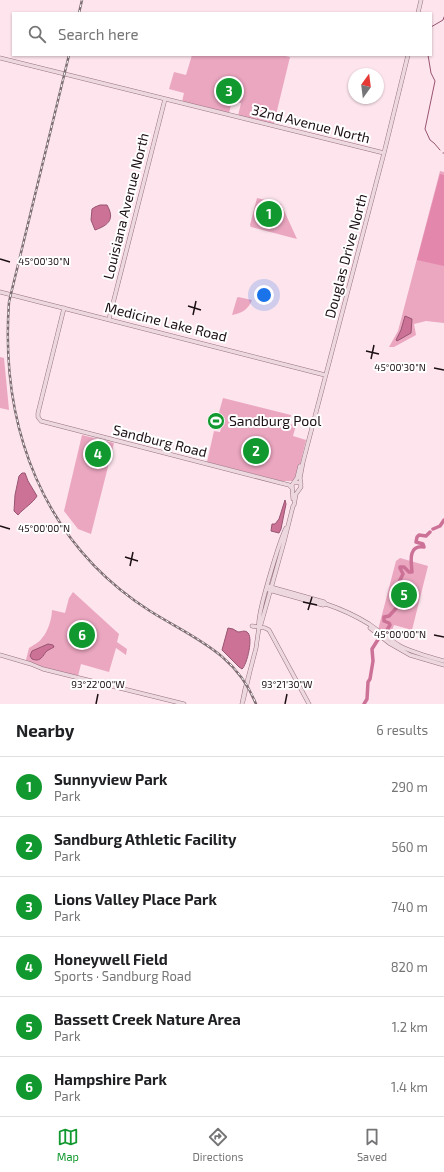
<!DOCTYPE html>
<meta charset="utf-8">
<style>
:root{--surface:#fff;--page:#f6f6f6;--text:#202124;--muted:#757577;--line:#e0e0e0;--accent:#11982e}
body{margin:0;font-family:"Exo 2",sans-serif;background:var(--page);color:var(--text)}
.compass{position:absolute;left:348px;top:68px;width:36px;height:36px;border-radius:50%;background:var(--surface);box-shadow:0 1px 3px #0004;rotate:14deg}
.you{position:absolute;left:264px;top:295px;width:14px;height:14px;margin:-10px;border:3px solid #fff;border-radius:50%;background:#1a73e8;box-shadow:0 0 0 6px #1a73e833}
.badge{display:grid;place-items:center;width:26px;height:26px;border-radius:50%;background:var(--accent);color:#fff;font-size:13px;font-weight:700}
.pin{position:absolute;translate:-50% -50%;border:2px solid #fff;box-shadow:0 1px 4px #0006}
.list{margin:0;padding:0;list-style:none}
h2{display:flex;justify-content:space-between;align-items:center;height:52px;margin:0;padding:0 16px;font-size:17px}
h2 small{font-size:13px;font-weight:400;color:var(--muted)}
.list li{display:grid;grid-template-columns:26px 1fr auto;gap:12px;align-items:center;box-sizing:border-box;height:60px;padding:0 16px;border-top:1px solid var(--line)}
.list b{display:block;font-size:15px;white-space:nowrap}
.list p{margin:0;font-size:13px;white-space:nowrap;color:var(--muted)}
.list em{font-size:13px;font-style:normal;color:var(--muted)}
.icon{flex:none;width:22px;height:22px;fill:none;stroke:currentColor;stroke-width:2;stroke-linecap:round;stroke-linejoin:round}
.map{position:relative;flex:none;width:444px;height:704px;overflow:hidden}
.search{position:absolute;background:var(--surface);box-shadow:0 1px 3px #0004;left:12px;right:12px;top:12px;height:44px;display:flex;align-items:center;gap:10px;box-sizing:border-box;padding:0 14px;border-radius:0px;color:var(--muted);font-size:15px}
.sheet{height:412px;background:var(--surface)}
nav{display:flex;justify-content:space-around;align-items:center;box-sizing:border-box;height:56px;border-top:1px solid var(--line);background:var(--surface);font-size:11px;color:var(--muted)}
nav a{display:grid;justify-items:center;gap:2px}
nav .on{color:var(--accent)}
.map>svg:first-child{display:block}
</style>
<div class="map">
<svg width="444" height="704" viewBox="0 0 444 704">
<rect width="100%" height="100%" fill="#fde4ed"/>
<!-- green -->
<path fill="#eba6c0" d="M 192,55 L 281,55 L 290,57 L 274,123 L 273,124 L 238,116 L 241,103 L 232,101 L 229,113 L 182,102 L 184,93 L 169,89 L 174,72 L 186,75 Z
M 440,171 L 444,172 L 444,323 L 426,321 L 414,324 L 416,335 L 394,347 L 389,347 L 398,331 Z
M 257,198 L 281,204 L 297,239 L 251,227 L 250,225 Z
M 238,297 L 252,300 C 248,310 242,313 232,315 L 237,298 Z
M 0,357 L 4,358 L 9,410 L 0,408 Z
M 223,398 L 291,415 L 289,424 L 296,425 L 293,436 L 306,440 L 297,477 L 292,481 L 281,481 L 207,462 L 214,431 L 220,432 L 224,418 L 218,416 Z
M 82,435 L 114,443 L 91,534 L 78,529 L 64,511 Z
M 400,558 L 428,566 L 412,630 L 394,625 L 389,638 L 378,630 L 396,561 Z
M 73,592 L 119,634 L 117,642 L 127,649 L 126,655 L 116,648 L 109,672 L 81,664 L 78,676 L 43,668 L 26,660 L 29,648 C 33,645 39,643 42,638 C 48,632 52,618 52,610 L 65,613 L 69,598 Z"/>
<!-- forest -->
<path fill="#e487ac" d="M 440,174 L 444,175 L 444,266 L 417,260 Z"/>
<!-- water -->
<path fill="#cd7297" stroke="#985470" d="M 100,205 L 107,205 C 115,219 109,225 95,230 L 91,220 L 92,209 L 95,207 Z
M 405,316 L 412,319 L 411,333 L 397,341 L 396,340 L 401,330 Z
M 22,473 L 25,473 L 28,481 L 37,496 C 33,503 24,508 18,515 L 14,511 L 15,495 L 19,476 Z
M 285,500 L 286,504 L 281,529 L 279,533 L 271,531 L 272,524 L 275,524 L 279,519 Z
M 228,628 L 233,629 L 238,632 C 241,632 244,630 247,632 C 254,636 247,665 242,669 L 239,667 L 222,650 Z
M 48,644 L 53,645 L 54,647 C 51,649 47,650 45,653 C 42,658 39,662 32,659 L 30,656 L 32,651 Z"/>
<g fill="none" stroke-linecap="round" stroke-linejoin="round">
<!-- stream -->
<path stroke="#985470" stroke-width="1" d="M 431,27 L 443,20 L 444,17
M 428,55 L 431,73 L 435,81 L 425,129 L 430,140 L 434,143 L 440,150
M 443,153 L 444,153"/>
<!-- river -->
<path stroke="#cd7297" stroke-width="3.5" d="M 433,529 L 440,526 L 444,520
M 385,633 L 390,625 L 389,623 L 384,621 L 384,617 L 389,616 L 399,605 L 400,593 L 405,593 L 406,592 L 404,586 L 398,584 L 403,574 L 400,568 L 400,567 L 404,567 L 409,572 L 412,572 C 411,561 408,545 424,547 L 423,544 L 416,542 L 417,537 L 419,535 L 426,536 L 430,532
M 364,704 L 367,699 L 368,682 L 370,679 L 373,661 L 372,649 L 379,638"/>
<!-- secondary casing -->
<g stroke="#95717e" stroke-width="4.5">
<path id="secondary" d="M 418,13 L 421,0
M 0,58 L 384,153
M 0,292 L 325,375
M 64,308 L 38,413 L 38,417 L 41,421 L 277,482 L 289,485 L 292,488
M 109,319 L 165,99
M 301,484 L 300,478 L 303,462 L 384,153 L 408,55
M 293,499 L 292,485 L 297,478 L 300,466
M 267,586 L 324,602 L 326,604 C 341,609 356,616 369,624 C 379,631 389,639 400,646 C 414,653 429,657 444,661
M 269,590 L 323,605 L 326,604
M 252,626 L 265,628 L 269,630 L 309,704
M 259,627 L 261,624 L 284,542 L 293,506 L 294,505 L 296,494 L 301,487 L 300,483 L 294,482
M 370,628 L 389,643 L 410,655 L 444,665
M 0,655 L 31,664 L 43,669 L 184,704
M 250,671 L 256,648 L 259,627 C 256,616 280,540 286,528
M 242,704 L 245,689 L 250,671 L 243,701"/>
</g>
<!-- secondary -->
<use href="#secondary" stroke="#eed8e0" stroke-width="3.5"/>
<!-- rail casing -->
<g stroke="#7f6d74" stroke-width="2.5">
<path id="rail" d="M 79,13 L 82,0
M 69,55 L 9,302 C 0,427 43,543 150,611 C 193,638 236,653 256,704"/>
</g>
<!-- rail -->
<use href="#rail" stroke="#fff" stroke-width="1" stroke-dasharray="3" stroke-linecap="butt"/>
</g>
<!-- ticks -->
<path fill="none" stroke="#1c0f14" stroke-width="1.5" d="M 0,259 L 10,262M 188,306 L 201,310M 193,315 L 196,301M 366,351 L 379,354M 371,359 L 374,345M 434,368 L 444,370M 0,526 L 10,529M 125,557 L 138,561M 130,566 L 133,552M 303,602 L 317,605M 308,610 L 312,597M 434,635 L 444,637M 96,704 L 98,694M 285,704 L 287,694"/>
<!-- icons -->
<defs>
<g id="stadium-disc" transform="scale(0.9)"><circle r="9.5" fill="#11982e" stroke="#fff"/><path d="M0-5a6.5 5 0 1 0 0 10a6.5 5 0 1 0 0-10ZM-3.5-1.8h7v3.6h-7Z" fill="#fff"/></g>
</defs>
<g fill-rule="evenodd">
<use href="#stadium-disc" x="216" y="421"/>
</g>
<g text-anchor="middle" stroke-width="4" stroke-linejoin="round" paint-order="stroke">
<!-- street labels -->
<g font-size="14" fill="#1c0f14" stroke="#fff">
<text transform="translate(311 124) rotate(14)" y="5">32nd Avenue North</text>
<text transform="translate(126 206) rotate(-76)" y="5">Louisiana Avenue North</text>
<text transform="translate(346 256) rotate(-75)" y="5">Douglas Drive North</text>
<text transform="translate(166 322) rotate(14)" y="5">Medicine Lake Road</text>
<text transform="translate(160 441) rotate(14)" y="5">Sandburg Road</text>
</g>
<!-- poi labels -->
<g font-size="14" fill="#1c0f14" stroke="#fff" text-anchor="start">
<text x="229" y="426">Sandburg Pool</text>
</g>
</g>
<g font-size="10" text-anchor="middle" fill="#1c0f14" stroke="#fff" stroke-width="4" stroke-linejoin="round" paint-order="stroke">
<text x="44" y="265">45°00'30"N</text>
<text x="400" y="371">45°00'30"N</text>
<text x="44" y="532">45°00'00"N</text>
<text x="400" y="638">45°00'00"N</text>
<text x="98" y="688">93°22'00"W</text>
<text x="287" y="688">93°21'30"W</text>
</g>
</svg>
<svg class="compass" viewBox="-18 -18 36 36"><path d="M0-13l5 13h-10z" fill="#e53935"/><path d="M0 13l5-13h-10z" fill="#757577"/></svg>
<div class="you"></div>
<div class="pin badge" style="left:269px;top:214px">1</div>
<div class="pin badge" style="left:256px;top:451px">2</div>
<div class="pin badge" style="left:229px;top:91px">3</div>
<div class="pin badge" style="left:98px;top:454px">4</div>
<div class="pin badge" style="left:404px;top:595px">5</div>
<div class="pin badge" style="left:82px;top:635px">6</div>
<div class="search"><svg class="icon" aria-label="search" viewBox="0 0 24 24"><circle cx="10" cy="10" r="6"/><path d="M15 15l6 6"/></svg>Search here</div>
</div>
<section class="sheet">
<h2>Nearby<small>6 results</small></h2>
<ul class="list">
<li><span class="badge">1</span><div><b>Sunnyview Park</b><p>Park</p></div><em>290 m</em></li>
<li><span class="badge">2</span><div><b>Sandburg Athletic Facility</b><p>Park</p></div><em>560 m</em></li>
<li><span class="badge">3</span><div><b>Lions Valley Place Park</b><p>Park</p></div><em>740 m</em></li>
<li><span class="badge">4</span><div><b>Honeywell Field</b><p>Sports · Sandburg Road</p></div><em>820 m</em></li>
<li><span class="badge">5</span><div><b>Bassett Creek Nature Area</b><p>Park</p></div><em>1.2 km</em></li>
<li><span class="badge">6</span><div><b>Hampshire Park</b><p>Park</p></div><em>1.4 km</em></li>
</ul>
</section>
<nav>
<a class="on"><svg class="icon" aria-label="map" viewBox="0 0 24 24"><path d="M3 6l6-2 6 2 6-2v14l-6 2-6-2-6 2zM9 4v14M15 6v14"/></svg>Map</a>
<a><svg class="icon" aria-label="directions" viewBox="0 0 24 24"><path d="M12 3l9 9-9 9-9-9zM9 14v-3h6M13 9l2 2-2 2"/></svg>Directions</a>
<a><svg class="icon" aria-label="saved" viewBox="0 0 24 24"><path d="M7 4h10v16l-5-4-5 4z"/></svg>Saved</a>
</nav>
